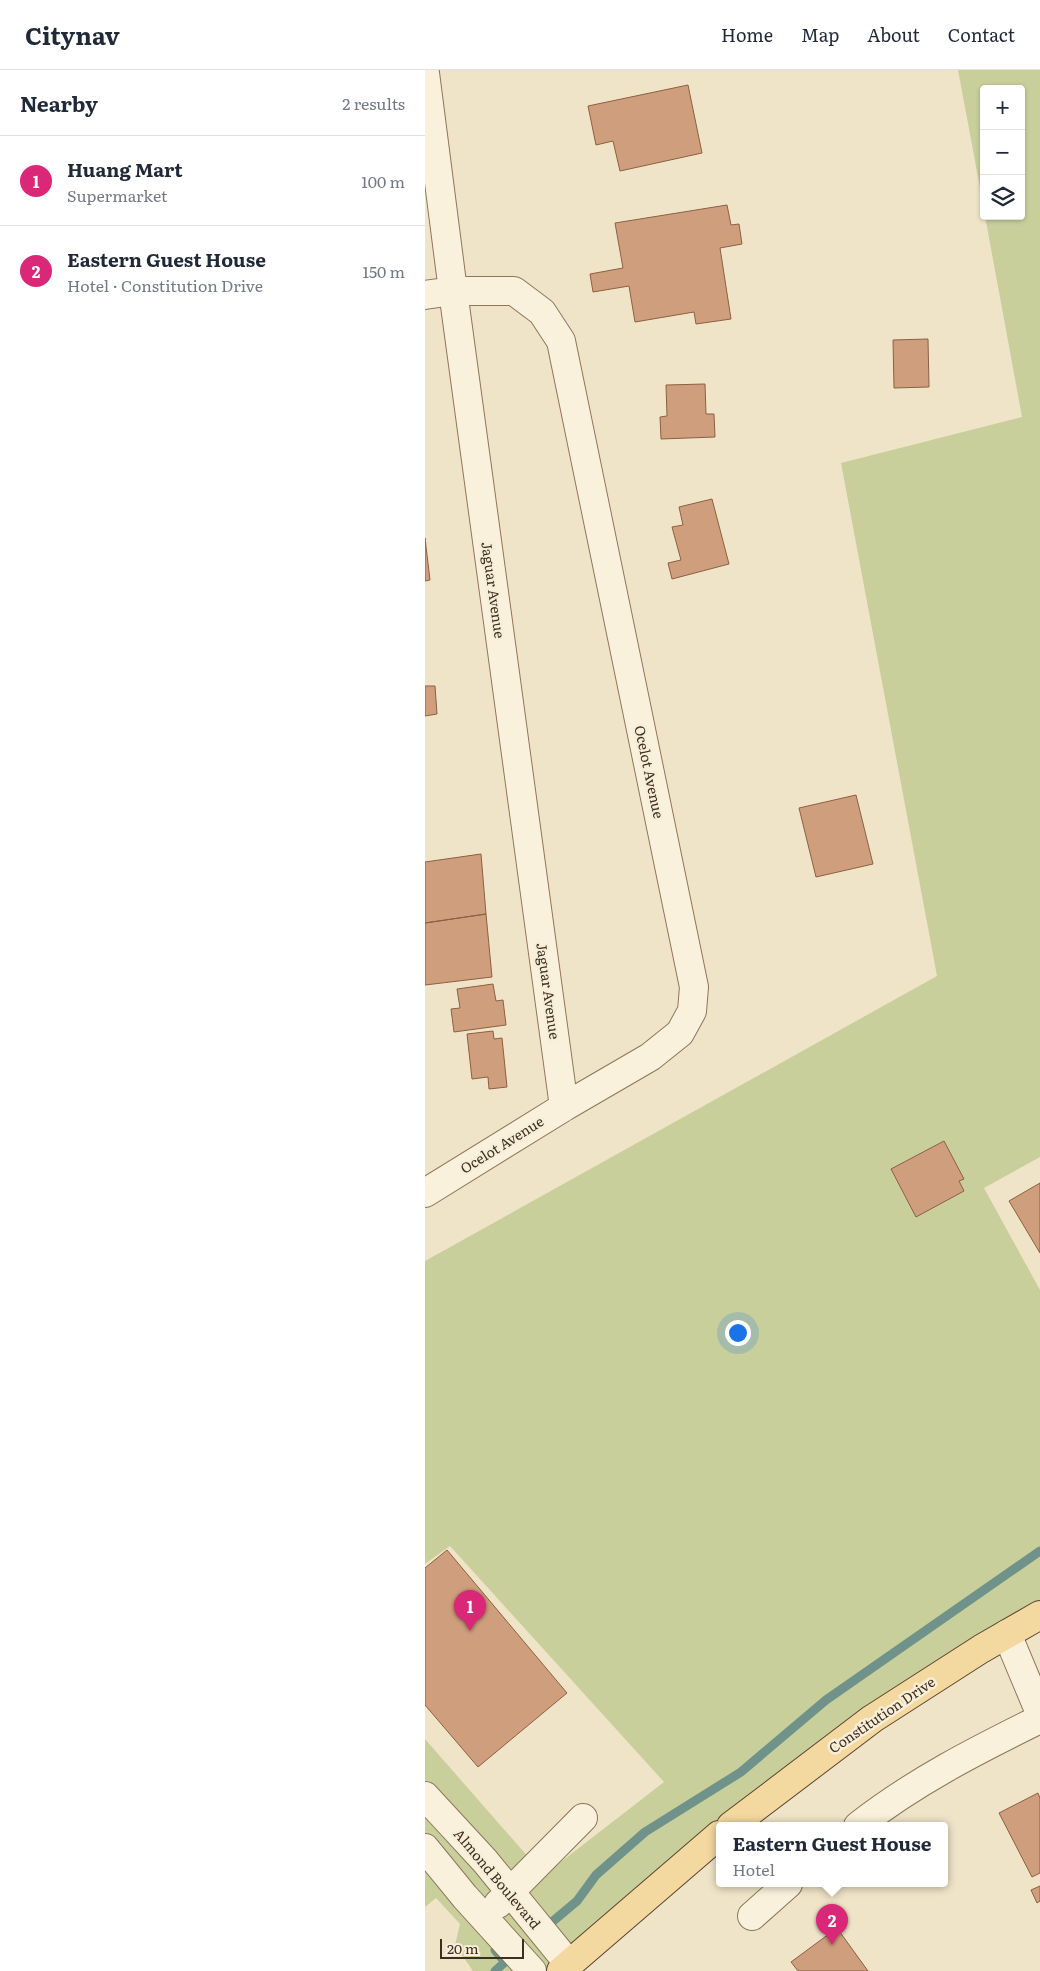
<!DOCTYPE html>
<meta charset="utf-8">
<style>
:root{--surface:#fff;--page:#f2f2f3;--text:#1f2937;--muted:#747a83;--line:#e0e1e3;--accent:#db2777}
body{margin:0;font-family:Literata,serif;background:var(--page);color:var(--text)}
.controls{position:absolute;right:15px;top:15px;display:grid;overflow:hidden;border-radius:5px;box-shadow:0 1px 4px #0004}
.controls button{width:45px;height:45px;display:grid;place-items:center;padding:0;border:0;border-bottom:1px solid var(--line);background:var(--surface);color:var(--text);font:25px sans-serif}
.scale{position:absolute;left:15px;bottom:12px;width:84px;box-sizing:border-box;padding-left:5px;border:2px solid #3d2e20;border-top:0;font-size:14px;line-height:18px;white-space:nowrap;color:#3d2e20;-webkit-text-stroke:4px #f7eed8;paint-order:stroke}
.you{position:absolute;left:312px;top:1262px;width:18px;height:18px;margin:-12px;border:4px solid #fff;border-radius:50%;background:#1a73e8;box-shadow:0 0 0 8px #1a73e833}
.badge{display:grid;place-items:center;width:32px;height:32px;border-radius:50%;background:var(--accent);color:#fff;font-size:16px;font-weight:700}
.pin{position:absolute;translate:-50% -41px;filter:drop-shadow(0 1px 2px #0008)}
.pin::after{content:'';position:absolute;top:26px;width:18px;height:15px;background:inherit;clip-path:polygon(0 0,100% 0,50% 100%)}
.popup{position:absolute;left:291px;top:1752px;width:232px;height:65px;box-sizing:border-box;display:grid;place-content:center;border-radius:5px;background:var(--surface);filter:drop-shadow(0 1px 4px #0005);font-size:16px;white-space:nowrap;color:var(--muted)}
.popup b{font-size:19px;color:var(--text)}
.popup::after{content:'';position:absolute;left:50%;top:100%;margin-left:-10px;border:10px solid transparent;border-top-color:var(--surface)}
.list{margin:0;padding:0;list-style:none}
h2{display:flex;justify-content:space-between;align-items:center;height:65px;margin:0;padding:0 20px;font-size:21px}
h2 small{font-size:16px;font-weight:400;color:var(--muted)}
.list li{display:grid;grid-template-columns:32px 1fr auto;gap:15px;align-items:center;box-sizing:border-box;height:90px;padding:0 20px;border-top:1px solid var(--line)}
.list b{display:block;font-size:19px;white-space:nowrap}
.list p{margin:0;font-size:16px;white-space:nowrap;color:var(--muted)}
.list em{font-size:16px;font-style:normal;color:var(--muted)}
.icon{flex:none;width:28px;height:28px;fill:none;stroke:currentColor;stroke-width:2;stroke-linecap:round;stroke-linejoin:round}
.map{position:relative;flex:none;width:615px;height:1901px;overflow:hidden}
header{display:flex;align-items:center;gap:30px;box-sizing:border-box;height:70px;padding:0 25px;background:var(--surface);border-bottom:1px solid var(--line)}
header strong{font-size:24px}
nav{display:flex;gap:28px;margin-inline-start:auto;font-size:18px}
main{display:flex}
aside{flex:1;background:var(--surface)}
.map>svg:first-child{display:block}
</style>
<header>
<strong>Citynav</strong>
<nav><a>Home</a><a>Map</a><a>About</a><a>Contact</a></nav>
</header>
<main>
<aside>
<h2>Nearby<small>2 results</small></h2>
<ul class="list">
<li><span class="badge">1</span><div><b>Huang Mart</b><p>Supermarket</p></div><em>100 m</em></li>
<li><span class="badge">2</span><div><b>Eastern Guest House</b><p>Hotel · Constitution Drive</p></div><em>150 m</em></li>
</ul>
</aside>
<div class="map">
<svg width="615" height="1901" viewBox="0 0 615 1901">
<rect width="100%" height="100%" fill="#f0e4c8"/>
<!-- green -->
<path fill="#c9cf9b" d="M 533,0 L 615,0 L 615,1087 L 559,1118 L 615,1220 L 615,1545 L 448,1649 L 152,1901 L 48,1901 L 30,1875 L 35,1854 L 11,1828 L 0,1837 L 0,1669 L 119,1805 L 239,1712 L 25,1476 L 0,1494 L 0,1191 L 512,906 L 416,393 L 597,347 L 560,146 L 596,146 L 596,19 L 559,19 L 559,139 Z"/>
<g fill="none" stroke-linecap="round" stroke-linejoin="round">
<!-- stream -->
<path stroke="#6f938a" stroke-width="9" d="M 121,1857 L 152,1831 L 171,1805 L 220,1762 L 316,1702 L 401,1630 L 615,1481
M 70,1901 L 80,1892 L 70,1880"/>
</g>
<!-- building -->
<path fill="#cf9f7d" stroke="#8d5f41" d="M 263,15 L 277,83 L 195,101 L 188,71 L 171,75 L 163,36 Z
M 302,135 L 306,155 L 314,154 L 317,174 L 295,178 L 306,249 L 271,254 L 269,242 L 210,252 L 204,216 L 168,222 L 165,204 L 198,198 L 190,153 Z
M 503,269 L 504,317 L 469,318 L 468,270 Z
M 280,314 L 281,344 L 289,344 L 290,367 L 236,369 L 235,347 L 242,346 L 241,315 Z
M 287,429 L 304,494 L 247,509 L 243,493 L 256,490 L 247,457 L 258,455 L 254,437 Z
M 0,468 L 5,510 L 0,511 Z
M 0,616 L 10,616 L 12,644 L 0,646 Z
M 431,725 L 448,794 L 391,807 L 374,738 Z
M 56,784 L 61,844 L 0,853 L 0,792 Z
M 61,844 L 67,907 L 0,915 L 0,853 Z
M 68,914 L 71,931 L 78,930 L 81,955 L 29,962 L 26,939 L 35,938 L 32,919 Z
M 68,961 L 69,969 L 77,968 L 82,1017 L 64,1019 L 63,1007 L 47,1009 L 42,964 Z
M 519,1071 L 539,1109 L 534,1111 L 539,1121 L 491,1147 L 466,1099 Z
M 615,1113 L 615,1183 L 584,1131 Z
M 22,1480 L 142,1623 L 53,1697 L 0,1635 L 0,1498 Z
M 613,1723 L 615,1728 L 615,1803 L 607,1807 L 574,1743 Z
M 615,1816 L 615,1831 L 612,1833 L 606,1820 Z
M 412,1858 L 443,1901 L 373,1901 L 366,1892 Z"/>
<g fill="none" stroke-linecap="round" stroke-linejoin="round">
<!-- minor casing -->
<g stroke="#8d765c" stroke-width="30">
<path id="minor" d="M 0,3 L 28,221 L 139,1037
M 0,225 L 28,221 L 89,221 L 117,242 L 136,271 L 269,917 L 267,941 L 255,963 L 225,987 L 139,1037 L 0,1123
M 582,1564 L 615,1643
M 0,1726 L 60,1791 L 144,1894
M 433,1756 C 489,1712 552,1680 615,1649
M 0,1778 L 40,1827 L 107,1901
M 73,1834 L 158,1748
M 327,1846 L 363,1814"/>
</g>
<!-- major casing -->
<g stroke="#5b4430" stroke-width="30">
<path id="major" d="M 306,1756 L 447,1649 L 556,1579 L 615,1545
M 136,1901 L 294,1765"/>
</g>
<!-- minor -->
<use href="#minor" stroke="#faf1dc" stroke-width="28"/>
<!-- major -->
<use href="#major" stroke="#f3d9a0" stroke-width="28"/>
</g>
<g text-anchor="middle" stroke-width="5" stroke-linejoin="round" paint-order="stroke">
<!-- street labels -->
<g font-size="14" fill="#3d2e20" stroke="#f7eed8">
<text transform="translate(68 520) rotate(82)" y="5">Jaguar Avenue</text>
<text transform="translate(224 702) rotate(78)" y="5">Ocelot Avenue</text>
<text transform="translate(123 921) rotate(82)" y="5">Jaguar Avenue</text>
<text transform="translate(77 1075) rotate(-32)" y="5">Ocelot Avenue</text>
<text transform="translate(457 1645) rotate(-34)" y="5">Constitution Drive</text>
<text transform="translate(72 1809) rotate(50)" y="5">Almond Boulevard</text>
</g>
</g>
</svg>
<div class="controls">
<button>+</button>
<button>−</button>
<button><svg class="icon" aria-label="layers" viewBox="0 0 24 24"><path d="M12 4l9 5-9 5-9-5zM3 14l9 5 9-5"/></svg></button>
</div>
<div class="scale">20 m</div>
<div class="you"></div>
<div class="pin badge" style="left:45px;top:1561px">1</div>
<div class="pin badge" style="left:407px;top:1875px">2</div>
<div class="popup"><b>Eastern Guest House</b>Hotel</div>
</div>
</main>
